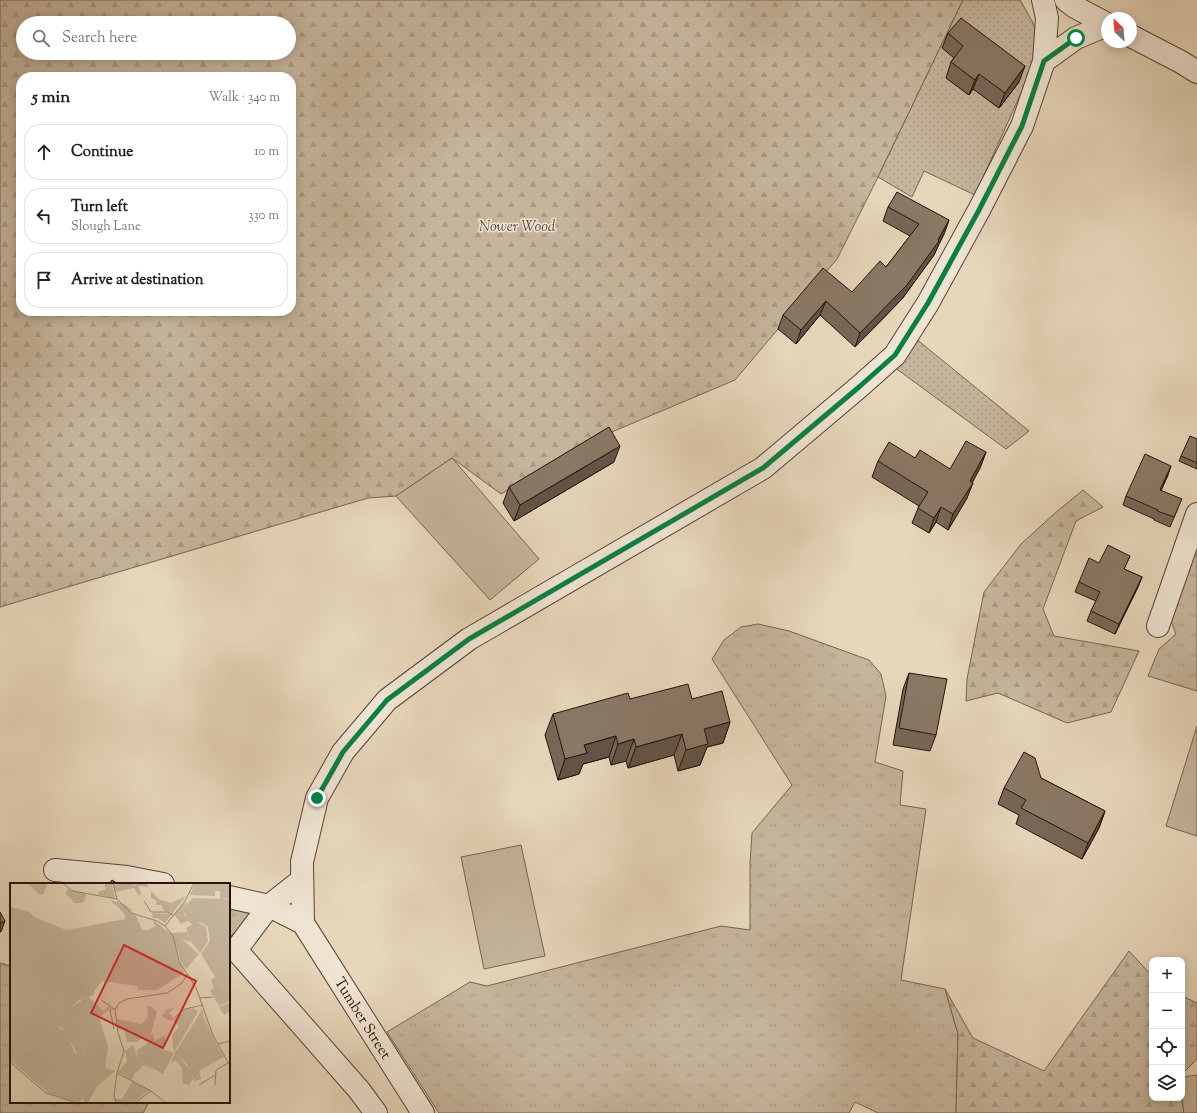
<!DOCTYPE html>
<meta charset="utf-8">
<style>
:root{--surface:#fff;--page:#f2f2f2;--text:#202124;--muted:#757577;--line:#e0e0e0}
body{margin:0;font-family:"Sorts Mill Goudy",serif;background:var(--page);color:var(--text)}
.controls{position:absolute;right:12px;bottom:12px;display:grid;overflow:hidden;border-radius:8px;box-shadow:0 2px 10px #0003}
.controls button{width:36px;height:36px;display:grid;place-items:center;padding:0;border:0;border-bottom:1px solid var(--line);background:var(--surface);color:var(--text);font:20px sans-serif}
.compass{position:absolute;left:1101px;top:12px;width:36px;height:36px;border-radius:50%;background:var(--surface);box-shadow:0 2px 10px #0003;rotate:334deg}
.stop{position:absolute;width:12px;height:12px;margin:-9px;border:3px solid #0b8043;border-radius:50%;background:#fff}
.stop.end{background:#0b8043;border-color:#fff;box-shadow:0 1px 4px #0008}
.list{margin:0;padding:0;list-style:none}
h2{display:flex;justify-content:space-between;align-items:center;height:52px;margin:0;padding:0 16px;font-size:17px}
h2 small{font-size:13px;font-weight:400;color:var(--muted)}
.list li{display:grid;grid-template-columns:26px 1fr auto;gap:12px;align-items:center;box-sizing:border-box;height:56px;margin:0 8px 8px;padding:0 8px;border:1px solid var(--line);border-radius:16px}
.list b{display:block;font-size:15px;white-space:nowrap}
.list p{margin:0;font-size:13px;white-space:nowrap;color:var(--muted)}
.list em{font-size:13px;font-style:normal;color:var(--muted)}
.icon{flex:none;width:22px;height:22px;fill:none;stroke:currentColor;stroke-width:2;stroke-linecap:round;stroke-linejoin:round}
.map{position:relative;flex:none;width:1197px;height:1113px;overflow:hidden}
.search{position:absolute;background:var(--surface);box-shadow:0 2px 10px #0003;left:16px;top:16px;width:280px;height:44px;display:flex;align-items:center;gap:10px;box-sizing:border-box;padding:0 14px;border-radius:22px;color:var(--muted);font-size:15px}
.panel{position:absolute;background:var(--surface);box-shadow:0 2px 10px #0003;left:16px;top:72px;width:280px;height:244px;border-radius:16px}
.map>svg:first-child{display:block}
</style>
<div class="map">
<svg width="1197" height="1113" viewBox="0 0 1197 1113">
<defs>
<pattern id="grass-tufts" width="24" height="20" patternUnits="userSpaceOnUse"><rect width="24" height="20" fill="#c6b59c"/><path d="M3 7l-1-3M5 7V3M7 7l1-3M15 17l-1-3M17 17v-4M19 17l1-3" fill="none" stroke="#aa9b85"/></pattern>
<pattern id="forest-firs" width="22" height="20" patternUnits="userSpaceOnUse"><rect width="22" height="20" fill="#c6b59c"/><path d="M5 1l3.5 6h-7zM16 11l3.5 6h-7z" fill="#aa9b85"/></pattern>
<pattern id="garden-dots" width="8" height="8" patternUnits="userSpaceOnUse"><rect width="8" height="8" fill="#c6b59c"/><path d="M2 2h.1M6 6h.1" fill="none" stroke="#aa9b85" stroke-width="1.8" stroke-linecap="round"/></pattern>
</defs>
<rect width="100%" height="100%" fill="#e7d6ba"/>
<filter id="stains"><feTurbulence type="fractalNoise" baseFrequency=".005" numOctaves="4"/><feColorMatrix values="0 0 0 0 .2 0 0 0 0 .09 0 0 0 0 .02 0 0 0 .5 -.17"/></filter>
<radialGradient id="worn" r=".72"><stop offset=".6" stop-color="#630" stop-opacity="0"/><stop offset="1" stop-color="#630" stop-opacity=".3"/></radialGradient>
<!-- grass -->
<path fill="url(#grass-tufts)" stroke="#766452" d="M 1197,539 L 1197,691 L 1148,676 L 1159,649 L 1176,634 L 1170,618 Z
M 758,624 L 789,631 L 869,660 L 881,674 L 886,696 L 875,762 L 903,771 L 900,805 L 926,809 L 901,980 L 945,989 L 958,1034 L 956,1113 L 878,1113 L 855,1102 L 849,1113 L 439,1113 L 387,1032 L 470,982 L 487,986 L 721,926 L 750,930 L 750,863 L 752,833 L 792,785 L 712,659 L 724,640 L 741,627 Z
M 229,907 L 258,910 L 229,938 Z
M 0,963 L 11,966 L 11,1102 L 149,1102 L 143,1113 L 0,1113 Z"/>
<!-- forest -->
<path fill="url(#forest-firs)" stroke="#766452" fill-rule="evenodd" d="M 0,0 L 963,0 L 878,177 L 837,259 L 735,380 L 607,434 L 501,494 L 452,458 L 396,496 L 368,498 L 0,607 ZM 23,23 L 289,23 L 289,53 L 23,53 ZM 21,77 L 291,77 L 291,311 L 21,311 Z
M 1083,490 L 1103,507 L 1076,521 L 1043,609 L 1054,636 L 1139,651 L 1111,712 L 1067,723 L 998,693 L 966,701 L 967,679 L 984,592 L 1021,544 L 1054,514 Z
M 1129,951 L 1152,976 L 1152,1098 L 1182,1098 L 1184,1113 L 956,1113 L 958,1034 L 945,989 L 973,1038 L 1044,1071 Z
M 1182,996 L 1197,1003 L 1197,1059 L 1182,1074 Z"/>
<!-- garden -->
<path fill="url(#garden-dots)" stroke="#766452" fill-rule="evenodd" d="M 963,0 L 1020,0 L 1032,21 L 1039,39 L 1031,71 L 975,195 L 924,171 L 912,197 L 878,177 ZM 946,78 L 1019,82 L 999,108 L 973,89 L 969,95 Z
M 915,338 L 1029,431 L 1006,449 L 894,367 L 907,358 Z"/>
<!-- pitch -->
<path fill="#c6b59c" stroke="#766452" d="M 452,458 L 539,559 L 490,600 L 396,496 Z
M 1197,726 L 1197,836 L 1166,826 Z
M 521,845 L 545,956 L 484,969 L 461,857 Z
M 1197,1075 L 1197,1113 L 1184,1113 L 1182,1098 L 1182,1077 Z"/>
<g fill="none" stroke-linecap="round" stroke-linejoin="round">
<!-- minor casing -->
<g stroke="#564434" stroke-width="24">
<path id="minor" d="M 1066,0 L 1075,7 L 1107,24
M 1131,36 L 1181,62 L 1197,72
M 1044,61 L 1076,38 L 1107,25
M 1158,626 L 1197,514
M 55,870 L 127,877 L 163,884
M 302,880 L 269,906 L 236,950 L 359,1090 L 376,1113
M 229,897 L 269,906 L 303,923
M 303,923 L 302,862 L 317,798 L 343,752 L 387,700 L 469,639 L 763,468 L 859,387 L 895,355 L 928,303 L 979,210 L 1022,126 L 1044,61 L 1047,18 L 1043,0
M 303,923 L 423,1113"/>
</g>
<!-- minor -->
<use href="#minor" stroke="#efe4d2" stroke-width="22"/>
</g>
<!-- wall -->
<path fill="#776757" stroke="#251308" d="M 948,33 L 1019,82 L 999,108 L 973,89 L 969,95 L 946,78 L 951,62 L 954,58 L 942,48 Z
M 888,207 L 949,220 L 944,234 L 939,244 L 934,255 L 902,299 L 855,347 L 820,315 L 796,344 L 778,329 L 783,315 L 852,292 L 886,267 L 910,236 L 883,221 Z
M 1197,439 L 1197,469 L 1179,461 L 1181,456 Z
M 986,452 L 980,468 L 972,483 L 967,498 L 948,530 L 936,522 L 929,533 L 912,523 L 919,506 L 872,477 L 878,461 L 915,458 L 950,469 Z
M 614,462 L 514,521 L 503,503 L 509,487 Z
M 1168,475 L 1161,490 L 1178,508 L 1170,527 L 1154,520 L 1154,519 L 1123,505 L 1126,496 Z
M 1130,556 L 1124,569 L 1142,577 L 1138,587 L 1115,634 L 1087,621 L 1091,611 L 1096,601 L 1075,592 L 1079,582 L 1099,563 Z
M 909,673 L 936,735 L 930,751 L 893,745 L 903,689 Z
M 630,699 L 692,699 L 730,722 L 723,743 L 707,747 L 700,765 L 678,771 L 674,755 L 628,768 L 626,761 L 611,765 L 609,757 L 583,764 L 579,774 L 558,780 L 545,735 L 553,714 Z
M 1041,778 L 1105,811 L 1099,828 L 1082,859 L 1016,824 L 1019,815 L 998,804 L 1004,788 Z"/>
<!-- shaded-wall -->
<path fill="#615447" stroke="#251308" d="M 1025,66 L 1019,82 L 999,108 L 1005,93 Z
M 979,74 L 973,89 L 969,95 L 975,80 Z
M 949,220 L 944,234 L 939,244 L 934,255 L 902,299 L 855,347 L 860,333 L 938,240 Z
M 826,301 L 820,315 L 796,344 L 801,330 Z
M 620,446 L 614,462 L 514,521 L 520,505 Z
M 986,452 L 980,468 L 966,494 L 973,483 L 967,498 L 948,530 L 953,514 L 970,481 Z
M 1171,466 L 1168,475 L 1157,500 L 1160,490 Z
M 941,507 L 936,522 L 929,533 L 934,518 Z
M 1142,577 L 1138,587 L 1115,634 L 1119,624 Z
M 730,722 L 723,743 L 707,747 L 700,765 L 678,771 L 686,750 L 704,729 Z
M 682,734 L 674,755 L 628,768 L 636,747 Z
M 616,736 L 609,757 L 583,764 L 579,774 L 558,780 L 565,759 L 584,745 Z
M 634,739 L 626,761 L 611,765 L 618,744 Z
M 1105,811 L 1099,828 L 1082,859 L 1088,843 Z
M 5,921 L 1,932 L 0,932 L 0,923 Z"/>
<!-- building -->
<path fill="#8a7865" stroke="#251308" d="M 961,18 L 1025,66 L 1005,93 L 979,74 L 975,80 L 951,62 L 963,46 L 948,33 Z
M 897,192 L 949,220 L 938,240 L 939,241 L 907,285 L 860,333 L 826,301 L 801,330 L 783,315 L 823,268 L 852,292 L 880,261 L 886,267 L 919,224 L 888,207 Z
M 609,427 L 620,446 L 520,505 L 509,487 Z
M 1190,436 L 1197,439 L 1197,463 L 1181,456 Z
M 966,441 L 986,452 L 970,481 L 973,483 L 953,514 L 941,507 L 934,518 L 918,508 L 928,492 L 878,461 L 889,442 L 915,458 L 920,450 L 950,469 Z
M 1145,454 L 1171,466 L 1160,490 L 1182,499 L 1174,517 L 1157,511 L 1158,510 L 1126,496 Z
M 1108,545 L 1130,556 L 1124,569 L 1142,577 L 1119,624 L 1091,611 L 1100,592 L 1079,582 L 1089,558 L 1099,563 Z
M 909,673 L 947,679 L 936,735 L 899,728 Z
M 688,684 L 692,699 L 722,691 L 730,722 L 704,729 L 708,744 L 686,750 L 682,734 L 636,747 L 634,739 L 618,744 L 616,736 L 584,745 L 587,753 L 565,759 L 553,714 L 628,693 L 630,699 Z
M 1024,752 L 1035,758 L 1041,778 L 1105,811 L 1088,843 L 1021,808 L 1026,800 L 1004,788 Z
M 112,880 L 118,884 L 109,884 Z
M 0,912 L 5,921 L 0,923 Z"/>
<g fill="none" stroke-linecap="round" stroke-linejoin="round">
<!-- route -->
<path stroke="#0b8043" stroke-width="5" d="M 317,798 L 343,752 L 387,700 L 469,639 L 763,468 L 859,387 L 895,355 L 928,303 L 979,210 L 1022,126 L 1044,61 L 1076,38"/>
</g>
<g text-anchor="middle" stroke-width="3" stroke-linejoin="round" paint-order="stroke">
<!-- park labels -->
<g font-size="15" font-style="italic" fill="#5d4c3c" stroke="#efe4d2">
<text x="517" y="231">Nower Wood</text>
</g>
<!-- street labels -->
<g font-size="15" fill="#251308" stroke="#efe4d2">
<text transform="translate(363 1018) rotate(58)" y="5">Tumber Street</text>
</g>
</g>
<!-- overview -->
<g transform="translate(10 883)">
<rect width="220" height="220" fill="#e7d6ba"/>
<path d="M 185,0 L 210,0 L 210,8 L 205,8 L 205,13 L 180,12 ZM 183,15 L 220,16 L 220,118 L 191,71 L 200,58 L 198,44 L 177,21 ZM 174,20 L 177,28 L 174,31 L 178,38 L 171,41 L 164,31 ZM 187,39 L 196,44 L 198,59 L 190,70 L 182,60 L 176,45 ZM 172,56 L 189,71 L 176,86 L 170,77 L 166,63 ZM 78,113 L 93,128 L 99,123 L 102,125 L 89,134 L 98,163 L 95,185 L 103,187 L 80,205 L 69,220 L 38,210 L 0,177 L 0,173 L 18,165 L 46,144 L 54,147 L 59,126 ZM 64,151 L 69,154 L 75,173 L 65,170 L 58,155 ZM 218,120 L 220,121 L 220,128 L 214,132 L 209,124 ZM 137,123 L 141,123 L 147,129 L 138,160 L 133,154 L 127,159 L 117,159 L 114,147 L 108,146 L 107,136 L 132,141 L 138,133 ZM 184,125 L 188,129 L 164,169 L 162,152 L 169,144 L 163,137 L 175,127 ZM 193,125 L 193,133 L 199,148 L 167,167 ZM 195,154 L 204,156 L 214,174 L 189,188 L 191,196 L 185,198 L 177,181 L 167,171 ZM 137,161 L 164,170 L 153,191 L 129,177 L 127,167 ZM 123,162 L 129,180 L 122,197 L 108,189 L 117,178 L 115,168 Z" fill="#c6b59c" fill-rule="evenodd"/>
<path d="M 18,0 L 38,0 L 33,12 L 29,11 ZM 95,0 L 102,0 L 105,15 L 88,12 L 89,8 L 95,7 ZM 104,0 L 125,0 L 124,3 L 128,0 L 136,0 L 139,4 L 129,3 L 131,11 L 129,13 L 124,5 L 106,9 ZM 210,0 L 220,0 L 220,15 L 210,16 ZM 57,6 L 76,11 L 75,16 L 72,20 L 65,20 L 56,11 ZM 141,8 L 150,17 L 161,20 L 176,13 L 155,40 L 148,35 L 143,35 L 142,30 L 159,31 L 153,27 L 152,22 L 146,22 L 147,18 L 141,15 ZM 100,17 L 114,21 L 122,27 L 120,30 L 126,33 L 132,47 L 138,47 L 145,43 L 143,37 L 160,50 L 177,49 L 182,60 L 172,56 L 166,63 L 167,74 L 175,89 L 147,107 L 129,107 L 127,103 L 92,98 L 84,108 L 84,112 L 68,118 L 59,126 L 55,147 L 50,144 L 42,148 L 42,161 L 21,170 L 17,165 L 0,173 L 0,24 L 20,29 L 24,34 L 56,47 L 115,36 L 114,30 ZM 175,19 L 193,36 L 198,44 L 190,39 L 183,42 L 176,36 ZM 165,124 L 159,130 L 164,135 L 160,138 L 152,133 L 156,127 ZM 192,127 L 204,156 L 195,154 L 167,171 L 181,188 L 183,196 L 179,202 L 173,200 L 172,185 L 166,178 L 161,179 L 166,167 L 199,148 ZM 142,150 L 145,158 L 154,153 L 157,159 L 152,167 L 137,161 ZM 64,151 L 69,154 L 75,173 L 72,178 L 58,155 ZM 125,166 L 129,177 L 146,188 L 133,182 L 126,190 L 125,186 L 128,180 ZM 89,175 L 90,179 L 87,182 L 79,187 L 76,181 ZM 103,187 L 105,188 L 87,203 L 78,220 L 74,220 L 73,216 L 80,205 ZM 123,198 L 139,207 L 123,220 L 104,220 L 105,216 L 112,216 Z" fill="#c6b59c"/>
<path d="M 205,94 L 220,118 L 209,123 L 200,107 L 204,105 L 201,97 Z" fill="#c6b59c"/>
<path fill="none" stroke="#998873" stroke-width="1" d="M 52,0 L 63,8 L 107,16 L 121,30 L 147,38 L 155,43 L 163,53 L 169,78 L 186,105 L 203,152 L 220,183M 103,0 L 107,16M 134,18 L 141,29 L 157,29 L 163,32M 155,43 L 175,18 L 184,0M 190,115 L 203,114M 91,117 L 103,125M 105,127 L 108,150 L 114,168 L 107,190 L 104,212 L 106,220M 105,127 L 109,120 L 117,116 L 157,110 L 172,100 L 177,92M 165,134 L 175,126 L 193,122M 104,146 L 100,127 L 106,125M 208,161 L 220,158M 0,179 L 36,210 L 67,220M 107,190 L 141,208M 189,202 L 205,192M 205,202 L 206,187 L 218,180M 125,220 L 141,208 L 156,220"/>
<path fill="#d62828" fill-opacity="0.15" stroke="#d62828" stroke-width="2" d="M 114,62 L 186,98 L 153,165 L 81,130 Z"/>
<rect width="220" height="220" fill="none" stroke="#251308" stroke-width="2"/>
</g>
<rect width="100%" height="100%" filter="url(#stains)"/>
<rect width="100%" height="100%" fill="url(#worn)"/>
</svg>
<div class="controls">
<button>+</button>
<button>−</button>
<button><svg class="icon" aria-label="locate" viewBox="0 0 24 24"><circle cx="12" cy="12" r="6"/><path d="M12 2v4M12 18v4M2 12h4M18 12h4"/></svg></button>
<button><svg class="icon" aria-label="layers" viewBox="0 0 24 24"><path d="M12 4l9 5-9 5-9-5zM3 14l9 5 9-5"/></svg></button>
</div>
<svg class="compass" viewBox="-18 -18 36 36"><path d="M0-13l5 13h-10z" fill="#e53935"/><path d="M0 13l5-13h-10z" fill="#757577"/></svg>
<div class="stop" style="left:1076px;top:38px"></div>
<div class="stop end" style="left:317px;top:798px"></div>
<div class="search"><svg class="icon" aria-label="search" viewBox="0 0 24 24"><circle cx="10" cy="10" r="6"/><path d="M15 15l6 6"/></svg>Search here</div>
<section class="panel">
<h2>5 min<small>Walk · 340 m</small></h2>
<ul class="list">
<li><svg class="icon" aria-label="ahead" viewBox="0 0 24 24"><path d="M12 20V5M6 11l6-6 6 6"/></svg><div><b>Continue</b></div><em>10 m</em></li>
<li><svg class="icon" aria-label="left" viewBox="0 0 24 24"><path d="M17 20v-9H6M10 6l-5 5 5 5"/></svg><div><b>Turn left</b><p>Slough Lane</p></div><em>330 m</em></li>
<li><svg class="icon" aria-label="arrive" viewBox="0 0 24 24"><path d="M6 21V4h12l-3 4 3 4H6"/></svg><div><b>Arrive at destination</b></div></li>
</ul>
</section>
</div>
